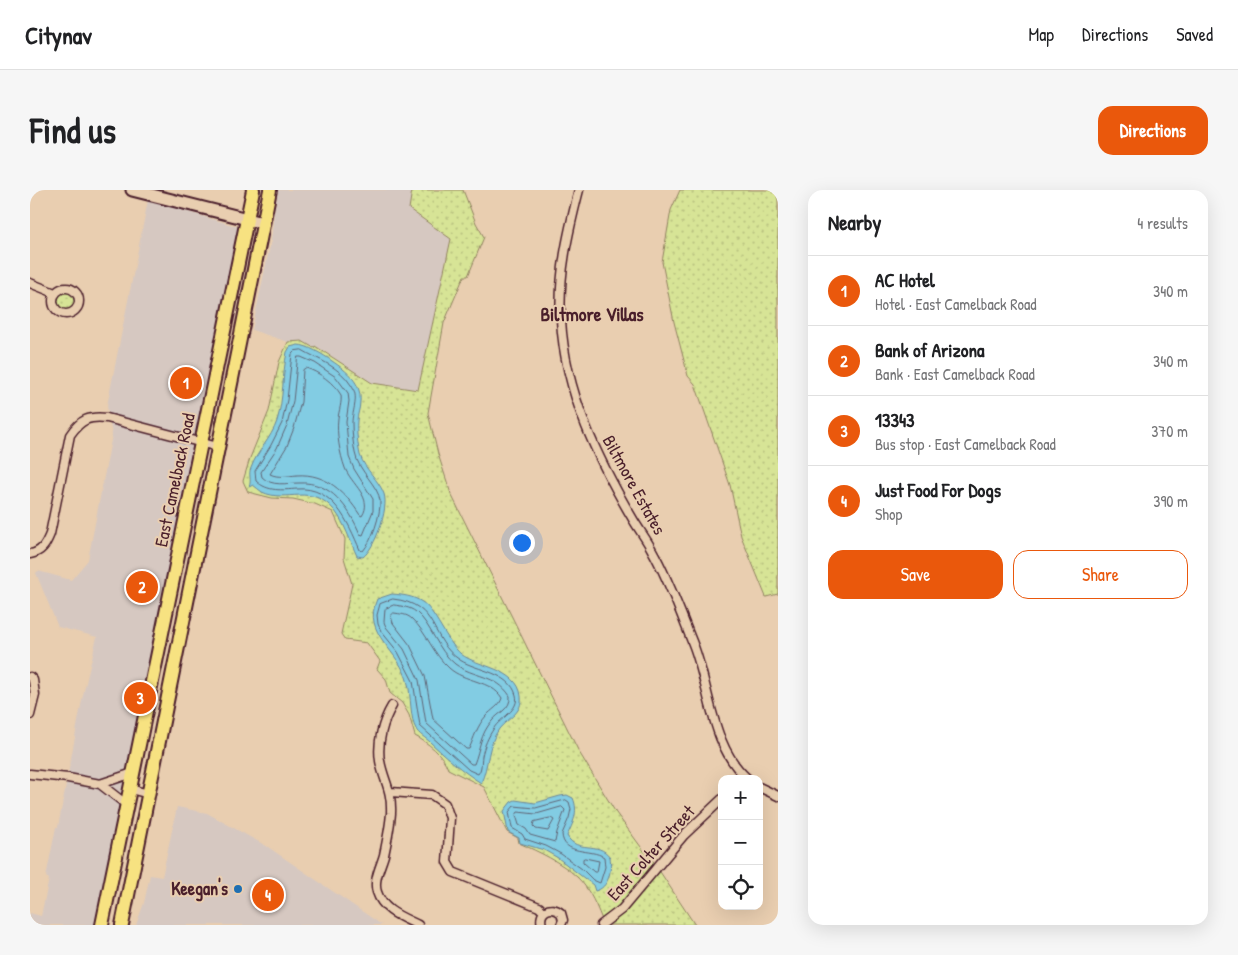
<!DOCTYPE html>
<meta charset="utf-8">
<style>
:root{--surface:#fff;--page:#f6f6f6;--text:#202124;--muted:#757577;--line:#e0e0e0;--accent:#ea580c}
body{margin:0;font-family:"Patrick Hand",sans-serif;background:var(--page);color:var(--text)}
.controls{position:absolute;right:15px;bottom:15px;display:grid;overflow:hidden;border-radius:10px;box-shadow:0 5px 20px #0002}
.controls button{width:45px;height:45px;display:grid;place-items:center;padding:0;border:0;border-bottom:1px solid var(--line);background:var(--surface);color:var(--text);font:25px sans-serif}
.you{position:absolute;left:491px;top:352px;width:18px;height:18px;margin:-12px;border:4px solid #fff;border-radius:50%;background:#1a73e8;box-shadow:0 0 0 8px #1a73e833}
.badge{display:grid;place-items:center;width:32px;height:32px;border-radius:50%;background:var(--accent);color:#fff;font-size:16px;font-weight:700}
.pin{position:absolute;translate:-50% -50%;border:2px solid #fff;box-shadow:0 1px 5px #0006}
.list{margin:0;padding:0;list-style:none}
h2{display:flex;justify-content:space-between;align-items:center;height:65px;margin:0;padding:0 20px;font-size:21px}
h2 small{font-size:16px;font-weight:400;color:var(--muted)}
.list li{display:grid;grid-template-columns:32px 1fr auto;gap:15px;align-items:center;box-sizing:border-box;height:70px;padding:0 20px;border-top:1px solid var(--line)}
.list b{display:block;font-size:19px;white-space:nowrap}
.list p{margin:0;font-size:16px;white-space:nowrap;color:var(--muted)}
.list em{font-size:16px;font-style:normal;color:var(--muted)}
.actions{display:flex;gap:10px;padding:15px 20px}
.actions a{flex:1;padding:11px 0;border:1px solid var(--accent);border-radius:15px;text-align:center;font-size:18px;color:var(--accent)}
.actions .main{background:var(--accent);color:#fff}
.icon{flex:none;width:28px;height:28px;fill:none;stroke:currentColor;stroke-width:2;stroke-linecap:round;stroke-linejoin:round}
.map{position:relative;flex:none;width:748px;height:735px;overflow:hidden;border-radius:15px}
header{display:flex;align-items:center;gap:30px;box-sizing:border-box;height:70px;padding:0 25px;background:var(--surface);border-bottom:1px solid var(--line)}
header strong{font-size:24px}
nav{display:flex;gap:28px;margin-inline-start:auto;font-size:18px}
.intro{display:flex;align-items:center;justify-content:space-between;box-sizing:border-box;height:120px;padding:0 30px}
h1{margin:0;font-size:35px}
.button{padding:12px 22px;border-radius:15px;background:var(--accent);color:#fff;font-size:18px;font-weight:700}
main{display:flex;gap:30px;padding:0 30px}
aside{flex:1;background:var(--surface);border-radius:15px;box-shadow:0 5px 20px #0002}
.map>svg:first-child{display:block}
</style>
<header>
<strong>Citynav</strong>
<nav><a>Map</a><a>Directions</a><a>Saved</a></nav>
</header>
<div class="intro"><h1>Find us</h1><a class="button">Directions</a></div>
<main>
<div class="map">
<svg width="748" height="735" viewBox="0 0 748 735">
<defs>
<pattern id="grass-dots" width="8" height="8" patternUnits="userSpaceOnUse" patternTransform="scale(1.25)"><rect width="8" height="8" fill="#d7e496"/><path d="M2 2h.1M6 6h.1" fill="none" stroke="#bac381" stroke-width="1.8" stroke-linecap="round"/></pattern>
</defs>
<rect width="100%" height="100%" fill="#e9ceb0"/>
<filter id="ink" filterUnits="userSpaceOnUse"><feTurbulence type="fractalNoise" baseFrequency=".02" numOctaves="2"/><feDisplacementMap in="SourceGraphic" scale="10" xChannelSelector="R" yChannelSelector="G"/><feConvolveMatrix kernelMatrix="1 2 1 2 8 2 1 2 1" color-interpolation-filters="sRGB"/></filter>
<g filter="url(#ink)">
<!-- built -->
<path fill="#d6c8c1" d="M 248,0 L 382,0 L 379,19 L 421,48 L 388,200 L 342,193 L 286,156 L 284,158 L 272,151 L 258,152 L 222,140 L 241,51 L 244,22 Z
M 118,10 L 209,37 L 66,735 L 0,735 L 0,723 L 11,726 L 19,689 L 16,687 L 26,637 L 28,637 L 53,505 L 67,447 L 28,437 L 6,383 L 8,381 L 41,390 L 58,370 L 82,245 L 77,216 Z
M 147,617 L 177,623 L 238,657 L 352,735 L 106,735 L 114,713 L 120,685 L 132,687 Z"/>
<!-- grass -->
<path fill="url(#grass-dots)" stroke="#908260" d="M 382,0 L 433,0 L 446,33 L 454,47 L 438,86 L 434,86 L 414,133 L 398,223 L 408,264 L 421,304 L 549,562 L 586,623 L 614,661 L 619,665 L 665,735 L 574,735 C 568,719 560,699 547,687 C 531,672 509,662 489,653 L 488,648 L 477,642 L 454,597 L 418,579 C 413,564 398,553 385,546 L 379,525 L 372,513 L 360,503 L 356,489 L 347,479 L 350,471 L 337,453 L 315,450 L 311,444 L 322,394 L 314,368 L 315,349 L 303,322 L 285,314 L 263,309 L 242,308 L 218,302 L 213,291 L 220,268 L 239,221 L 249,172 L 258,152 L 272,151 L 284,158 L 285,156 L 342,193 L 388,200 L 421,49 L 379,19 Z
M 650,0 L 748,0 L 748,404 L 736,407 L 711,346 L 700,295 L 665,194 L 658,186 L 644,132 L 632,72 L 641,20 Z
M27 110a10 10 0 1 1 20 0a10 10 0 1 1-20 0Z"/>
<!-- water -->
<path fill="#82cce3" stroke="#6c8799" d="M 268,155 C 277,155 294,165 302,171 C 317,181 332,193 330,212 C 330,219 327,225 327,231 C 326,242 328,255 330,265 C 335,280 349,290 354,304 C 359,319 345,358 333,367 L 327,366 C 320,351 315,334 305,321 C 281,292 257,314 232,302 C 229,300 226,297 223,295 L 219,297 C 222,290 218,284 221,278 C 227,261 241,249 247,231 C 254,208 252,185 257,162 L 260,157 Z
M 362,404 C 373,405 383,406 392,412 C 405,420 416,451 431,464 C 447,477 488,478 491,506 C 493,523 478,528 469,539 C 457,556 459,575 451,593 C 432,581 416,567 400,552 C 396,548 388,544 386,539 C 380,529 381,505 378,494 C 371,460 331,445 347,409 Z
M 537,605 L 543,608 C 549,622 543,633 537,646 C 547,664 568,650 580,667 C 582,680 579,698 565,701 L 563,695 L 528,668 L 514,660 L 490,653 L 489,648 L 478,642 L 474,621 L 481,612 L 485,610 L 505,613 L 530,606 Z"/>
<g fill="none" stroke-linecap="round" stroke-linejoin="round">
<!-- shore -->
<path stroke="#606475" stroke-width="1" d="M 272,160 C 289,170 310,177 321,195 C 330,207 322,220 322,233 C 322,243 323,253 325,263 C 328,281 349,296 350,311 C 351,324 342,351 333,361 L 330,360 C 318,332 303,296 267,299 C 252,300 238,302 226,291 L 225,281 L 241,255 L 252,233 L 257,210 L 262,164 L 265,161 Z
M 268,167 L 271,167 L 285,173 L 306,187 L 318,203 L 319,211 L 316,232 L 319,267 L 324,279 L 343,309 L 343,321 L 333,345 L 330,344 C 319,318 301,291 269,293 C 256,293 242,297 232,287 L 231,282 L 247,258 L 257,235 L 263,211 Z
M 276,178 C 289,182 304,193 311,205 C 312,213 309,220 308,228 C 306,244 310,264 315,278 C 321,294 344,308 332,326 L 330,325 C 315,302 296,283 267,285 C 257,286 248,288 240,284 L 257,256 L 264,238 L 271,212 L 273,180 Z
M 363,409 C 410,414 399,450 430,470 C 447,481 480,482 486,505 C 490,520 470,528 464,538 C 458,547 454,556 452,566 C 451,573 452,579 448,584 L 439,580 L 390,536 L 383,491 L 368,462 L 351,441 L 348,434 L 347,425 L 350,414 Z
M 364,415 C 371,416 380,417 386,422 C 401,434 407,460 425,474 C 444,488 466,484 480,506 C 481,519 469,522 462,531 C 450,544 450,559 444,574 L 441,574 L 396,533 L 389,490 L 374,459 L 356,437 L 354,432 L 355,419 Z
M 364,423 C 370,424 377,424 382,429 C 397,443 403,464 419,478 C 434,492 461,490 472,508 C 470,516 461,520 456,526 C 447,536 444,548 439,559 L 436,559 L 403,529 L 395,486 L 380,455 L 363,433 L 361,426 Z
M 536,610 L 539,612 L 541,619 L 539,628 L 532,644 C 533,666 561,658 574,667 L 575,677 L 570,693 L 563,690 L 552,679 L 531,664 L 516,656 L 495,649 L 492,644 L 482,638 L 479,622 L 484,616 L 505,618 Z
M 532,617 L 535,620 L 527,642 L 525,652 L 500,645 L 496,639 L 489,635 L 486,625 L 488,622 L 506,624 Z
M 521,628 L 524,630 L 518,641 L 506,639 L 503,636 L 504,632 Z
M 555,668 L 569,671 L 567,682 L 564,682 L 553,672 L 553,669 Z"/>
<!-- street casing -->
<g stroke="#4a1f2b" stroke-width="11">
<path id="street" d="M 549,0 C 538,43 528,85 531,130 C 535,203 568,270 604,331 C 610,341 617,350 622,360 C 638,388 651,424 663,454 C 680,497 681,558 718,589
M 0,93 L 25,103
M23 111a13 13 0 1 1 26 0a13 13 0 1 1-26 0Z
M 0,364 C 12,362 16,354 20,344 L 40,245 C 51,229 59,226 77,228 L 188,257
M 0,487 L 3,490 L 5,505 L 0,525
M 362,516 C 353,531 347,552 350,571 C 354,592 362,599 361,623 C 360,637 357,651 354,665 C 351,676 343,690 347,702 C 353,721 372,727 388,735
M 0,584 L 38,588 L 70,594 L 103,583
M 70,594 L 97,615
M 729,597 L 748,606
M 100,599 L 119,604
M 361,602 L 402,605 L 415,614 L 420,628 L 417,672 L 423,682 L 509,717 L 514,722
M 512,735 C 508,722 520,714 531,723 L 533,730 L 531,735
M 571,735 L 592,719 L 654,645 L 692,609"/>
</g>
<!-- secondary casing -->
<g stroke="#4a1f2b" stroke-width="15">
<path id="secondary" d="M 102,0 L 233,33"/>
</g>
<!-- primary casing -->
<g stroke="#4a1f2b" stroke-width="16">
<path id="primary" d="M 72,735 L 223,0
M 92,735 L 240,0"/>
</g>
<!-- street -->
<use href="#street" stroke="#e9ceb0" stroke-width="8"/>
<!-- secondary -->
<use href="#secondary" stroke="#e9ceb0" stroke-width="11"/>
<!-- primary -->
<use href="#primary" stroke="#f7e281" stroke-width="12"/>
</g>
</g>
<!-- markers -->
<circle fill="#1f6fb2" stroke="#e9ceb0" stroke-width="2" cx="208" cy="699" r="5"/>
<g text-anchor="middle" stroke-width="4" stroke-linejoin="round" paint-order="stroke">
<!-- street labels -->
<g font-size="18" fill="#4a1f2b" stroke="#e9ceb0">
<text transform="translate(145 290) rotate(-78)" y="6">East Camelback Road</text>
<text transform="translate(604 295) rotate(61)" y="6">Biltmore Estates</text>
<text transform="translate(621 663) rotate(-48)" y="6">East Colter Street</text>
</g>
<!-- poi labels -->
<g font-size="18" font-weight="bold" fill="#4a1f2b" stroke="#e9ceb0" text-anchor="end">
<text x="198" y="705">Keegan's</text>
</g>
<!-- neighbourhood labels -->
<g font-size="19" font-weight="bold" fill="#4a1f2b" stroke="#e9ceb0">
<text x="562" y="131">Biltmore Villas</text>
</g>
</g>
</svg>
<div class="controls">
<button>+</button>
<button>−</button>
<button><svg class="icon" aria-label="locate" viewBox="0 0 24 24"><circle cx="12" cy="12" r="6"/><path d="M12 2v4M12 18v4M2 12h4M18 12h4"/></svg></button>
</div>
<div class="you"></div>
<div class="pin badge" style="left:156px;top:193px">1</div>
<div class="pin badge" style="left:112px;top:397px">2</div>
<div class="pin badge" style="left:110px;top:508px">3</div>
<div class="pin badge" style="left:238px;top:705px">4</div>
</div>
<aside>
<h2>Nearby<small>4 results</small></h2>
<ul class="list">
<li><span class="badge">1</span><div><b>AC Hotel</b><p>Hotel · East Camelback Road</p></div><em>340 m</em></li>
<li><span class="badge">2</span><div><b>Bank of Arizona</b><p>Bank · East Camelback Road</p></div><em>340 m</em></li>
<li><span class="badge">3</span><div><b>13343</b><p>Bus stop · East Camelback Road</p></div><em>370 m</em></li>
<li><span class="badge">4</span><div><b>Just Food For Dogs</b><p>Shop</p></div><em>390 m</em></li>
</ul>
<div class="actions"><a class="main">Save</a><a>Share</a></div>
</aside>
</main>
